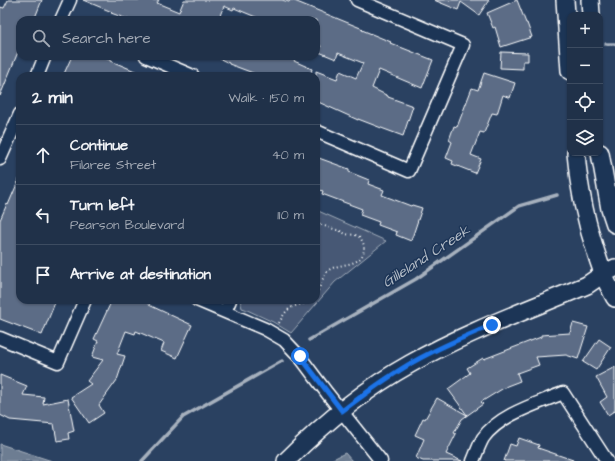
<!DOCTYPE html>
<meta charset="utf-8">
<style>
:root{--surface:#203149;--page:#283950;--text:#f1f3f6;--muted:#a2a9b4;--line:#3d4c61}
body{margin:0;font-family:"Architects Daughter",sans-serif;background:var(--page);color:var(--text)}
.controls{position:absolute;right:12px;top:12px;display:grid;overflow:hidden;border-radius:8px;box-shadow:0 1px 3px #0004}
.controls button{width:36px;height:36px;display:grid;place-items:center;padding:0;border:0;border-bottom:1px solid var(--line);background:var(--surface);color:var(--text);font:20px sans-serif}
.stop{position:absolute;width:12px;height:12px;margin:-9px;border:3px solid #1a73e8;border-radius:50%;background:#fff}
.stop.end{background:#1a73e8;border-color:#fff;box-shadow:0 1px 4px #0008}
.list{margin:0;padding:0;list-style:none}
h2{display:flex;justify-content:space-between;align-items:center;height:52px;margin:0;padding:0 16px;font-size:17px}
h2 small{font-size:13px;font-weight:400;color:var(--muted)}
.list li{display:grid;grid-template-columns:26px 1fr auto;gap:12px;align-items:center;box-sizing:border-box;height:60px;padding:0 16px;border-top:1px solid var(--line)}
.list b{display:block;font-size:15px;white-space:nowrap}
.list p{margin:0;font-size:13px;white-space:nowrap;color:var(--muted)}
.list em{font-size:13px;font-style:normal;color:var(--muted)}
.icon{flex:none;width:22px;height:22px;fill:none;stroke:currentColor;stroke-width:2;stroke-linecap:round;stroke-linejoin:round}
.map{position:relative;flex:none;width:615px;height:461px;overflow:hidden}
.search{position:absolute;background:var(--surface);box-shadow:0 1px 3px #0004;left:16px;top:16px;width:304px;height:44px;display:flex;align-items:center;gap:10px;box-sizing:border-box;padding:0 14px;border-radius:12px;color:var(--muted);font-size:15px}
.panel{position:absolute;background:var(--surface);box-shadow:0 1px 3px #0004;left:16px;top:72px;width:304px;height:232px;border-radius:12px}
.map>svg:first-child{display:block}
</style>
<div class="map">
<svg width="615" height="461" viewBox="0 0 615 461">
<rect width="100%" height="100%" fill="#2a4161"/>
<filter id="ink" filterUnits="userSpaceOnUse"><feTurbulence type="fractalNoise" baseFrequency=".025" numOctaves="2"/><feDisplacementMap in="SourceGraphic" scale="8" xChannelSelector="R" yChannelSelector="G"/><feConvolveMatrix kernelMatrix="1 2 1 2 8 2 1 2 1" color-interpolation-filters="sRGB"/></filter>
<g filter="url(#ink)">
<!-- green -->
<path fill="#465975" stroke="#a2acba" d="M 316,210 L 386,241 L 335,282 L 291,333 L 273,322 L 245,309 L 242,308 L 240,300 L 316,300 Z"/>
<!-- water -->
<path fill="#6d7d92" stroke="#a7b1be" d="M 0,444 L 52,461 L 0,461 Z
M 345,453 L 352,461 L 331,461 L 331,460 Z"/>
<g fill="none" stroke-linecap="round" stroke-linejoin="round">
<!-- stream -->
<path stroke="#a7b1be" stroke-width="3.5" d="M 606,44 L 615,44
M 309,340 L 416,279 L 519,206 L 557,195
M 142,461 L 183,417 L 282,361"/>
</g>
<!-- building -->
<path fill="#5b6c86" stroke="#fff" d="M 8,0 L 42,0 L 34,20 L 20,20 L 20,53 L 18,52 L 0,96 L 0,7 L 4,8 Z
M 83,0 L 159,0 L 157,3 L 179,12 L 184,0 L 282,0 L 289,2 L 290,0 L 292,0 L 363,29 L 362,30 L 391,42 L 390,43 L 433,60 L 422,88 L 379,70 L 372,88 L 388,96 L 388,97 L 413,106 L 403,136 L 384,129 L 358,119 L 358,120 L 316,101 L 316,71 L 337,79 L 340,71 L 356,78 L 363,63 L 338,53 L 336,59 L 319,52 L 321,46 L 316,43 L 316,20 L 263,20 L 234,8 L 233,10 L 224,6 L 218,20 L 130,20 L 111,13 L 112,12 Z
M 434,0 L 489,0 L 479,15 L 461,2 L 458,10 Z
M 517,0 L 526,23 L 527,23 L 532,37 L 501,47 L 495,27 L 493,28 L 487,13 Z
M 501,52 L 528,53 L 528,61 L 523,61 L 523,69 L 500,68 Z
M 72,56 L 102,56 L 112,60 L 111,61 L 147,76 L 63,76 Z
M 214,56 L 297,56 L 294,61 L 312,69 L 310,76 L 261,76 L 229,64 L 229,63 Z
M 484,73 L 515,83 L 510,98 L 503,95 L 497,114 L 492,113 L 484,133 L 480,132 L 471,155 L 481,159 L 475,173 L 452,164 L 453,161 L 446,158 L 452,142 L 449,140 L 454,126 L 457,127 L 472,88 L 478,90 Z
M 316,157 L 349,169 L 349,172 L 369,180 L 368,184 L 384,190 L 382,195 L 411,206 L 412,205 L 422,208 L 411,241 L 396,235 L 397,232 L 378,225 L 379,222 L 360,215 L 362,209 L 322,194 L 323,191 L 316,189 Z
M 20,177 L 20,300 L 56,300 L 42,335 L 0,319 L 0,220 L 7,204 L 8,205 Z
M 112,300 L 151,300 L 149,305 L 192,325 L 177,358 L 161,351 L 164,343 L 136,331 L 135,334 L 126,331 L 117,354 L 125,356 L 117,380 L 99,405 L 104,413 L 89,423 L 71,397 L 91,384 L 87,381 L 103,360 L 92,357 L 98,341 L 94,339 Z
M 573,323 L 588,327 L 578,359 L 566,355 L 536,357 L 539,365 L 517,373 L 520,381 L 507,386 L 481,402 L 483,404 L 462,419 L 454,433 L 456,434 L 446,454 L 462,461 L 423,461 L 416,458 L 424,439 L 415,435 L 423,418 L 425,419 L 437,398 L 467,415 L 448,389 L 470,373 L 467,368 L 483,358 L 484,359 L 541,337 L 541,335 L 570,333 Z
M 599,339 L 611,347 L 596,370 L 583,362 Z
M 615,367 L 615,412 L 614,411 L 608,415 L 600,402 L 607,397 L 596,377 Z
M 0,375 L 27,386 L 23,395 L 44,397 L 43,404 L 68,399 L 74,431 L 68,433 L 69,439 L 57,441 L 54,424 L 10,420 L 0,415 Z
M 519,438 L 539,445 L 538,448 L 573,460 L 573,461 L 504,461 L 510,444 L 516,446 Z"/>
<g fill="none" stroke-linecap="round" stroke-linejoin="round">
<!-- street casing -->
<g stroke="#fff" stroke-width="15">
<path id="street" d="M 61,20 L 70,0
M 146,56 L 193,76
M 37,76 L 45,56
M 316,131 L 409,171 L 463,45 L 357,0
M 0,159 L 20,114
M 197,300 L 265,329 L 284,340 L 300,357 L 327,393 L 381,461
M 225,312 L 230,300
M 0,338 L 58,362 L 85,300
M 473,461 C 476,454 479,445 483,438 C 500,414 537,404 563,393 L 607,461"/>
</g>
<!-- secondary casing -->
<g stroke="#fff" stroke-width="20">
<path id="secondary" d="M 565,0 L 570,71
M 590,0 L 591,15
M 576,153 C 579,193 589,235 603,273 C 606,282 611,290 615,298
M 600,153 L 610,209 L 615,224
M 286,461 C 323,424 365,389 410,364 C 466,332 528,310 587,285 L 603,274 L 615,268"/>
</g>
<!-- path -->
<path stroke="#fff" stroke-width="2" stroke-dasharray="1 3" stroke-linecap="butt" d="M 316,221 L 320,224 L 316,232
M 316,294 C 321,287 322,276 329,270 C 340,262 365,268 364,246 C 363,242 361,238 358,236 C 354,234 349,235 346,234 C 343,233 340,230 337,230 C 331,228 326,227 320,224
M 279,323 C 283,316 286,309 295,306 C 301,304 305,304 311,300"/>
<!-- street -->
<use href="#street" stroke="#1d3557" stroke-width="12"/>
<!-- secondary -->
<use href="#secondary" stroke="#1d3557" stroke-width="17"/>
</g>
</g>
<g fill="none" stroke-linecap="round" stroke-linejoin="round" filter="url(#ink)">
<!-- route -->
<path stroke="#1a73e8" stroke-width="5" d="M 300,356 L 342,411 C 363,395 385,379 408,365 C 434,349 464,337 492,325"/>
</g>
<g text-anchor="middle" stroke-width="3" stroke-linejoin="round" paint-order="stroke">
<!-- water labels -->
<g font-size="15" font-style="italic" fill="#b6bec8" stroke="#1d3557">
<text transform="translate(426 256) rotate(-33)" y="5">Gilleland Creek</text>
</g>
</g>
</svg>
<div class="controls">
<button>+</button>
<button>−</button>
<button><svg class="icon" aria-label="locate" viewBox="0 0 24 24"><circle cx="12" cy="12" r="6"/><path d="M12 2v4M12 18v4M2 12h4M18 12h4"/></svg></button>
<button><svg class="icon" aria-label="layers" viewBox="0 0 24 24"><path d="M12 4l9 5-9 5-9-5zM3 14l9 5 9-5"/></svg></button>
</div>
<div class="stop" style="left:300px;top:356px"></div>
<div class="stop end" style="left:492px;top:325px"></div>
<div class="search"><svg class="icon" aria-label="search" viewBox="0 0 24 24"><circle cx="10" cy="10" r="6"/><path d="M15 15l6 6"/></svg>Search here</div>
<section class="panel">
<h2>2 min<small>Walk · 150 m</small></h2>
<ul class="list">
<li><svg class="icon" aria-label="ahead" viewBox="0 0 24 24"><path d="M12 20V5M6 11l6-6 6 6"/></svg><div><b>Continue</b><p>Filaree Street</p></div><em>40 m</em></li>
<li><svg class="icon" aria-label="left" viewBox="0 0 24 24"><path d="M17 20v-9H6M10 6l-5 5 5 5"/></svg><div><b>Turn left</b><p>Pearson Boulevard</p></div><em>110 m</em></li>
<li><svg class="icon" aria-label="arrive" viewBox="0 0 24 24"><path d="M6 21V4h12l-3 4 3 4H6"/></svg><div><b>Arrive at destination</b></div></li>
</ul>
</section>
</div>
